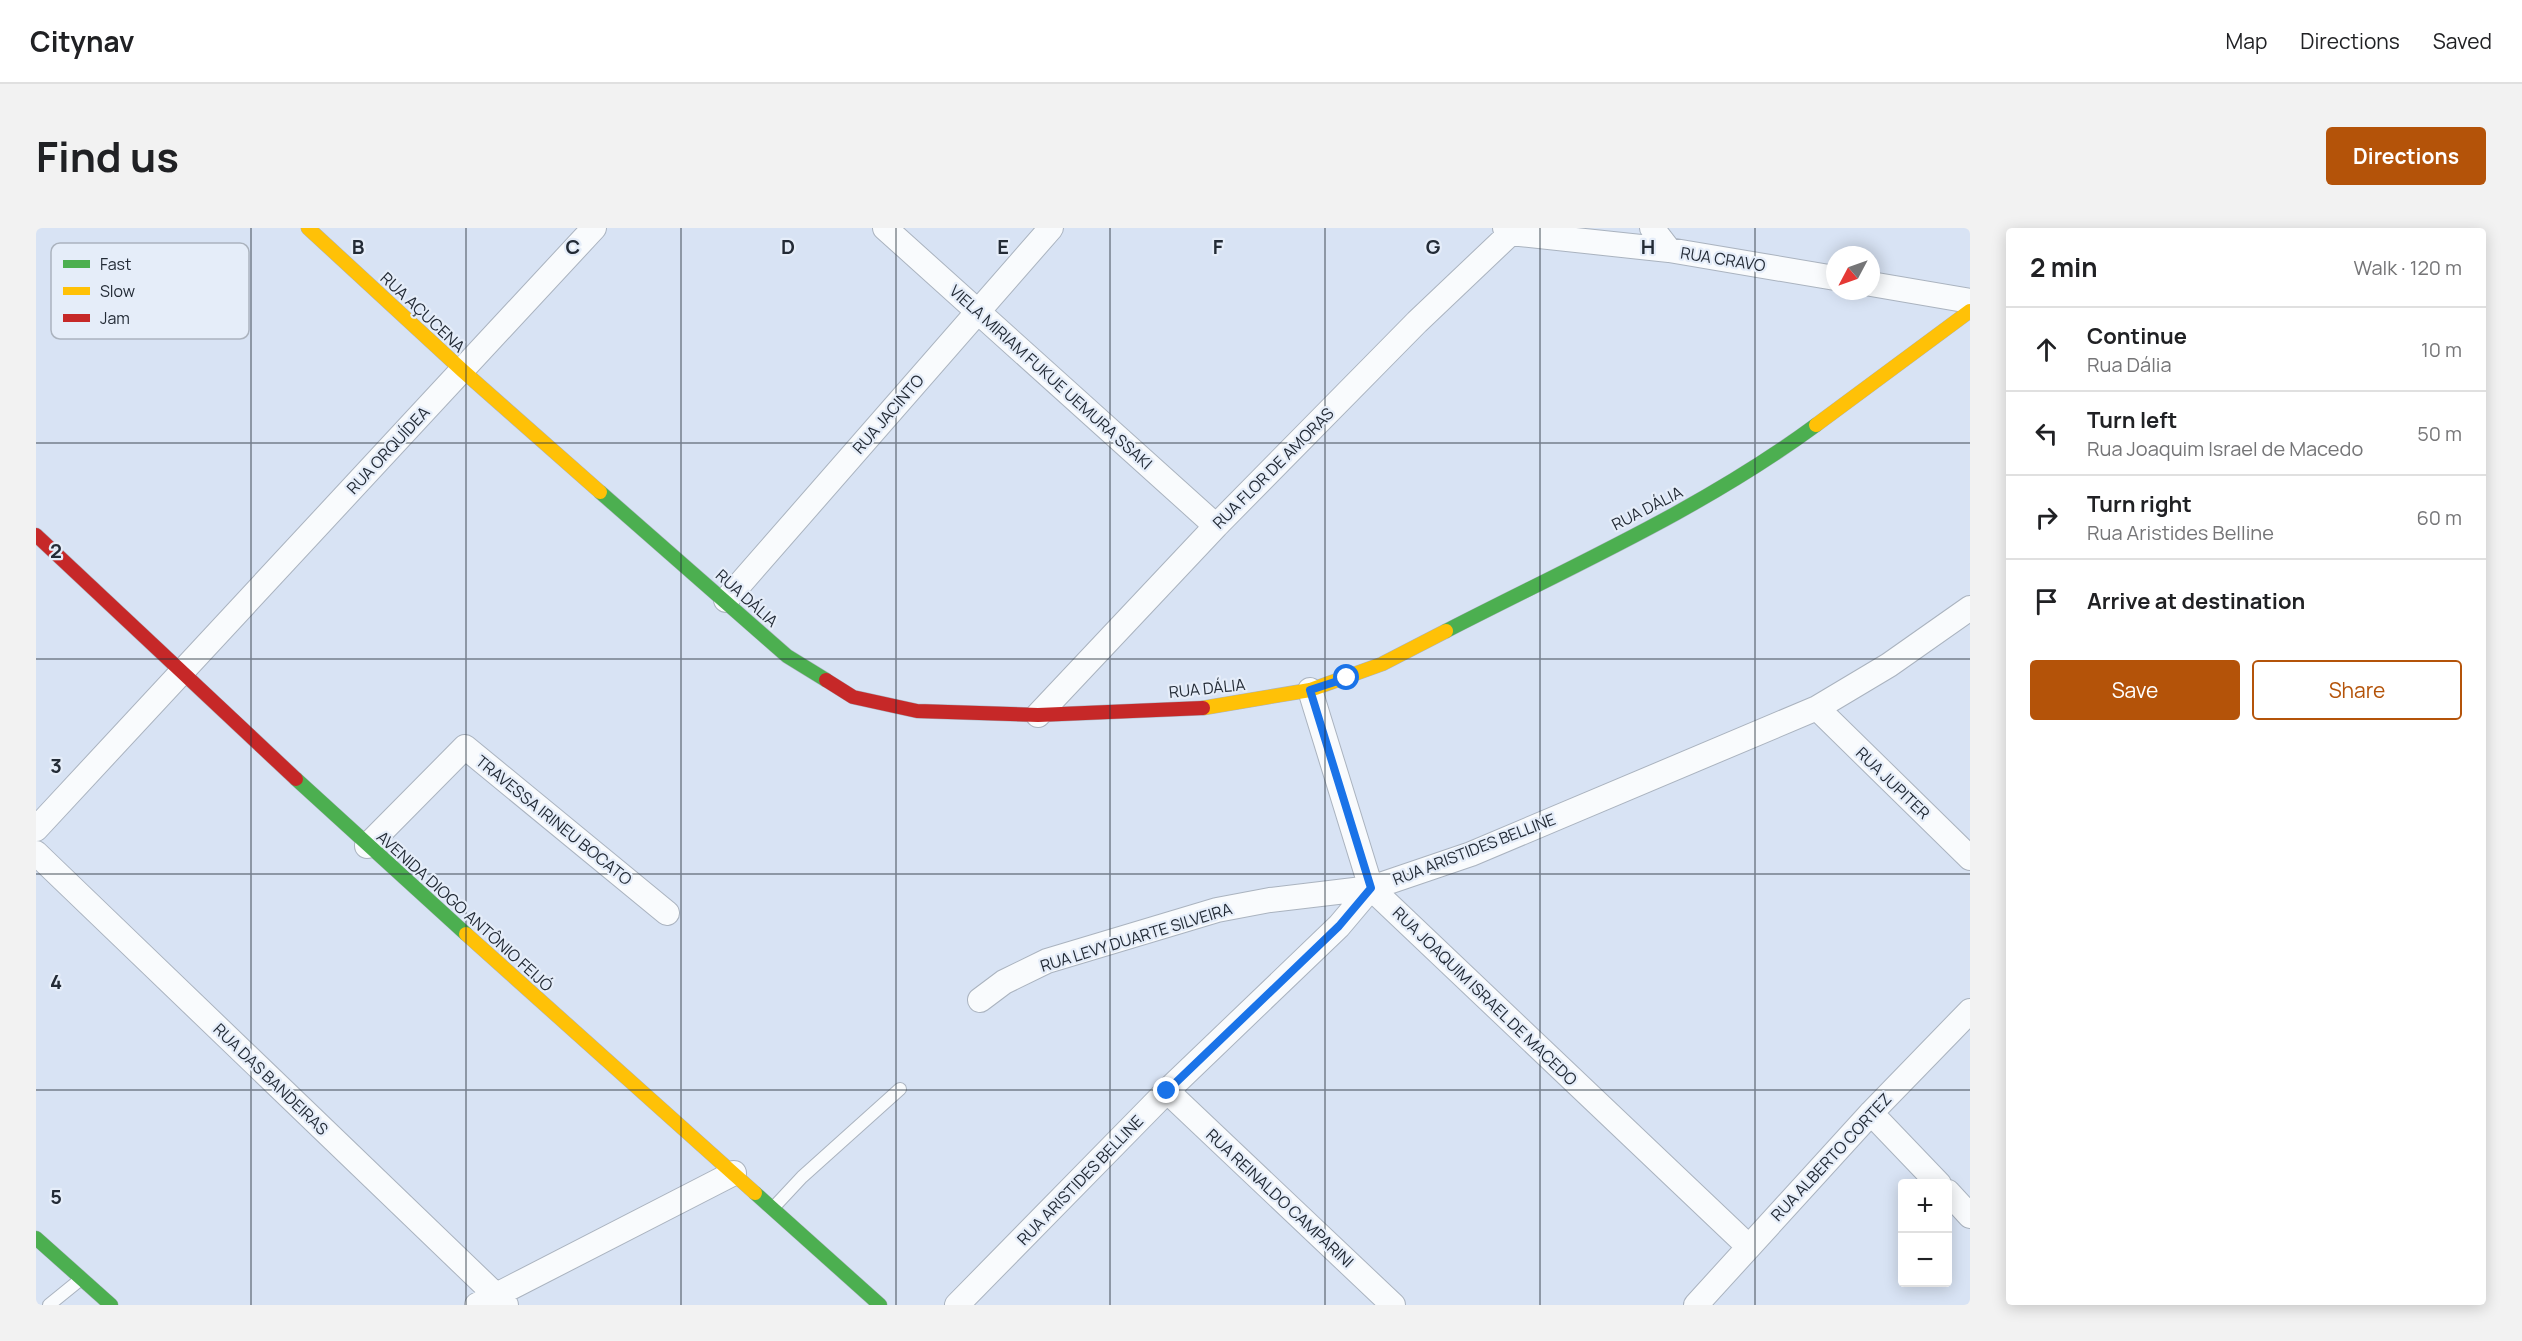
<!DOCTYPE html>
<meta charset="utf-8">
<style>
:root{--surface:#fff;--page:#f2f2f2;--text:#202124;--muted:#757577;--line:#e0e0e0;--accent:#b45309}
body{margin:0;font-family:Manrope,sans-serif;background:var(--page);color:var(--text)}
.controls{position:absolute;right:18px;bottom:18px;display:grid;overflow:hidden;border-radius:6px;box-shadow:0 3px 15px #0003}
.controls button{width:54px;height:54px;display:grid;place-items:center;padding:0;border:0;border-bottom:2px solid var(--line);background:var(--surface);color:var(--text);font:30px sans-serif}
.compass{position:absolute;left:1790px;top:18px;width:54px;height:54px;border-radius:50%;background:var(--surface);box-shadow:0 3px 15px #0003;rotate:229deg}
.stop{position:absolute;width:18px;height:18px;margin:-14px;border:4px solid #1a73e8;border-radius:50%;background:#fff}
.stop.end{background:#1a73e8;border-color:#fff;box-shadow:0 2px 6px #0008}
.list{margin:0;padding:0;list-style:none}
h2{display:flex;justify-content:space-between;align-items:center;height:78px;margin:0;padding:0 24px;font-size:26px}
h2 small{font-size:20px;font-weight:400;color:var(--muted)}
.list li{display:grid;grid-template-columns:39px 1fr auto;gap:18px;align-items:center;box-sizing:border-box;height:84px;padding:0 24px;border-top:2px solid var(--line)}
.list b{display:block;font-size:22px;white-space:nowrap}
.list p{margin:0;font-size:20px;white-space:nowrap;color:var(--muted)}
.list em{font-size:20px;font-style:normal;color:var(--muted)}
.actions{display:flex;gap:12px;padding:18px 24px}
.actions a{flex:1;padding:14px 0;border:2px solid var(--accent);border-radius:6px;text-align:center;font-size:21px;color:var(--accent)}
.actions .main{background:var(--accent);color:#fff}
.icon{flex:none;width:33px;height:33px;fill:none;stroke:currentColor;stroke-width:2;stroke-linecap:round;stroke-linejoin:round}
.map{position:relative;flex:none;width:1934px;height:1077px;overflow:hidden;border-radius:6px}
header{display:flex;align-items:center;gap:36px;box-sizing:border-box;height:84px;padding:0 30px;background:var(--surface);border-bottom:2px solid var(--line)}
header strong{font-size:28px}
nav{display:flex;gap:33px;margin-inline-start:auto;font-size:21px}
.intro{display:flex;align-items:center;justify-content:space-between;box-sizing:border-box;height:144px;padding:0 36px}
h1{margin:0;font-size:42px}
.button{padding:15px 27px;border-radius:6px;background:var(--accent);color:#fff;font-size:21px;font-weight:700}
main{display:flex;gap:36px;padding:0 36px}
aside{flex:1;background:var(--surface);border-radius:6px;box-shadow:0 3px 15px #0003}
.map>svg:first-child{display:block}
</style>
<header>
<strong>Citynav</strong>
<nav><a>Map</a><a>Directions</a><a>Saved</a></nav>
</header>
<div class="intro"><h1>Find us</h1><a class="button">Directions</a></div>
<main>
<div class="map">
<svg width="1934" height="1077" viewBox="0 0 1934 1077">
<rect width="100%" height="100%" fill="#d8e3f4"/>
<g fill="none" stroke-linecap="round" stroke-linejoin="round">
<!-- lane casing -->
<g stroke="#aab3bf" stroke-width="14">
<path id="lane" d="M 738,979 L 766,949 L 864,861
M 13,1077 L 45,1051"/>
</g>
<!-- street casing -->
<g stroke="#aab3bf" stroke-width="26">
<path id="street" d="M 849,0 L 1180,298
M 1469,0 L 1474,5 L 1633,22 L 1799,50
M 1616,0 L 1633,22
M 1835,56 L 1934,73
M 690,372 L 1015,0
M 1274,462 L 1335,660 L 1712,1018
M 1781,480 L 1934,630
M 1002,487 L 1180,298 L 1381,94 L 1480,0
M 0,601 L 558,0
M 331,618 L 429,519 L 631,685
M 0,625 L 470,1077
M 944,772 L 968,754 L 1011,733 L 1181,682 L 1234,672 L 1335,660
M 1131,863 L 1357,1077
M 1835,885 L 1903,956
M 1912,964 L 1934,988
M 441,1077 L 698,945
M 921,1077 L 1131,863 L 1303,698 L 1335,660 L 1435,626 L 1781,480 L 1853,437 L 1934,380
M 1660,1077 L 1835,885 L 1934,783"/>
</g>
<!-- fast casing -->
<g stroke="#aab3bf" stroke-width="15">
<path id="fast" d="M 564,264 L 751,428 L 790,452
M 1410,403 C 1534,339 1666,281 1780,197
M 260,551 L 430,706
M 719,965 L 844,1077
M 0,1010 L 75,1077"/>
</g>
<!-- slow casing -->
<g stroke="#aab3bf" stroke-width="15">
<path id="slow" d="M 272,0 L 427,143 L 564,264
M 1780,197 L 1934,83
M 1167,480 L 1274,462 L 1346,436 L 1410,403
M 430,706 L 719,965"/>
</g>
<!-- jam casing -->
<g stroke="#aab3bf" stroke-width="15">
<path id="jam" d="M 0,307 L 260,551
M 790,452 L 817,469 L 881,483 L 1002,487 L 1167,480"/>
</g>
<!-- lane -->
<use href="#lane" stroke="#f9fbfd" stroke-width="12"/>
<!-- street -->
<use href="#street" stroke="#f9fbfd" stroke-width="24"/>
<!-- fast -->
<use href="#fast" stroke="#4caf50" stroke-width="14"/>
<!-- slow -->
<use href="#slow" stroke="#ffc107" stroke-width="14"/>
<!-- jam -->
<use href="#jam" stroke="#c62828" stroke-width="14"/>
</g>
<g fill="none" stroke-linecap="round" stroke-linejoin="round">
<!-- route -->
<path stroke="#1a73e8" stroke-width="8" d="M 1131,863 L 1303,698 L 1335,660 L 1274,462 L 1311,450"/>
</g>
<!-- grid -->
<path fill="none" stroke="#232b36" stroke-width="1.5" stroke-opacity="0.55" d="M 215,0 L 215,1077M 430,0 L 430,1077M 645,0 L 645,1077M 860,0 L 860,1077M 1074,0 L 1074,1077M 1289,0 L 1289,1077M 1504,0 L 1504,1077M 1719,0 L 1719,1077M 0,215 L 1934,215M 0,431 L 1934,431M 0,646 L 1934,646M 0,862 L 1934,862"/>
<g text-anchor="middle" stroke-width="4.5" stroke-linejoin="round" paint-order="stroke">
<!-- street labels -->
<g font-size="16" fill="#232b36" stroke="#e5edf9">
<text transform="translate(1687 31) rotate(9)" y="6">RUA CRAVO</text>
<text transform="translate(387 84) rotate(43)" y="6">RUA AÇUCENA</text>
<text transform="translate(1015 149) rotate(42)" y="6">VIELA MIRIAM FUKUE UEMURA SSAKI</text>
<text transform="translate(852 186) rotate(-49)" y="6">RUA JACINTO</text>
<text transform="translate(352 222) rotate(-47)" y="6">RUA ORQUÍDEA</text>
<text transform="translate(1237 240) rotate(-45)" y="6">RUA FLOR DE AMORAS</text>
<text transform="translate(1611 280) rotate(-27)" y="6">RUA DÁLIA</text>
<text transform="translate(711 370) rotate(42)" y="6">RUA DÁLIA</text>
<text transform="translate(1171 460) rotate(-6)" y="6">RUA DÁLIA</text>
<text transform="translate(1857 555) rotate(44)" y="6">RUA JUPITER</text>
<text transform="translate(518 592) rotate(39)" y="6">TRAVESSA IRINEU BOCATO</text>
<text transform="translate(1438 621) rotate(-21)" y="6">RUA ARISTIDES BELLINE</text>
<text transform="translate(429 683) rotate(42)" y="6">AVENIDA DIOGO ANTÔNIO FEIJÓ</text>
<text transform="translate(1100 709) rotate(-17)" y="6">RUA LEVY DUARTE SILVEIRA</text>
<text transform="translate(1449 768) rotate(44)" y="6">RUA JOAQUIM ISRAEL DE MACEDO</text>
<text transform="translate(235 851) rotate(44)" y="6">RUA DAS BANDEIRAS</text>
<text transform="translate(1795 929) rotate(-47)" y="6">RUA ALBERTO CORTEZ</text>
<text transform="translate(1044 952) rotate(-46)" y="6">RUA ARISTIDES BELLINE</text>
<text transform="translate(1244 970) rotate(43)" y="6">RUA REINALDO CAMPARINI</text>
</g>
</g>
<!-- legend -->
<rect x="15" y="15" width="198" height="96" rx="9" fill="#e5edf9" stroke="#abb3be" stroke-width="1.5"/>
<rect x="27" y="32" width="27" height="8" fill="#4caf50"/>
<rect x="27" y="59" width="27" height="8" fill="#ffc107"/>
<rect x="27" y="86" width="27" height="8" fill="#c62828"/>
<g font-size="16" fill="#232b36">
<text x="64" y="42">Fast</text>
<text x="64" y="69">Slow</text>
<text x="64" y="96">Jam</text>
</g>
<g font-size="20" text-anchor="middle" font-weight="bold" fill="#232b36" stroke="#e5edf9" stroke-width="4.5" stroke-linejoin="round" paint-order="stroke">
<text x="322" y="26">B</text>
<text x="537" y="26">C</text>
<text x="752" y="26">D</text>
<text x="967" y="26">E</text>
<text x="1182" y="26">F</text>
<text x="1397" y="26">G</text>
<text x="1612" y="26">H</text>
<text x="20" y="330">2</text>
<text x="20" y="545">3</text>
<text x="20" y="761">4</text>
<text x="20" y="976">5</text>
</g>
</svg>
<div class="controls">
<button>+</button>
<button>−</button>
</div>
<svg class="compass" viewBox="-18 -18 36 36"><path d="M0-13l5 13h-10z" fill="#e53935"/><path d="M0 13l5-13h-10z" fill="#757577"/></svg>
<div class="stop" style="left:1311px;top:450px"></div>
<div class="stop end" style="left:1131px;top:863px"></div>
</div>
<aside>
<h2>2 min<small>Walk · 120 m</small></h2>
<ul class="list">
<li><svg class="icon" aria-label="ahead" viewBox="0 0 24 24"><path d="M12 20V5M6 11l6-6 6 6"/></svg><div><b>Continue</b><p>Rua Dália</p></div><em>10 m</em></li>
<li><svg class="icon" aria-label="left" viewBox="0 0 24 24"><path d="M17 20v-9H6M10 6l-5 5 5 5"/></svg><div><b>Turn left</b><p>Rua Joaquim Israel de Macedo</p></div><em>50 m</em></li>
<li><svg class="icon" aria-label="right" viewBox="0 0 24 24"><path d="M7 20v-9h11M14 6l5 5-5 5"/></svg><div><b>Turn right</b><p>Rua Aristides Belline</p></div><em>60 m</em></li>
<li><svg class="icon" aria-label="arrive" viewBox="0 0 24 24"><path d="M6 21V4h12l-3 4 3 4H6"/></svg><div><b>Arrive at destination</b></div></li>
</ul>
<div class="actions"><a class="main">Save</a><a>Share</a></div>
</aside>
</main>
